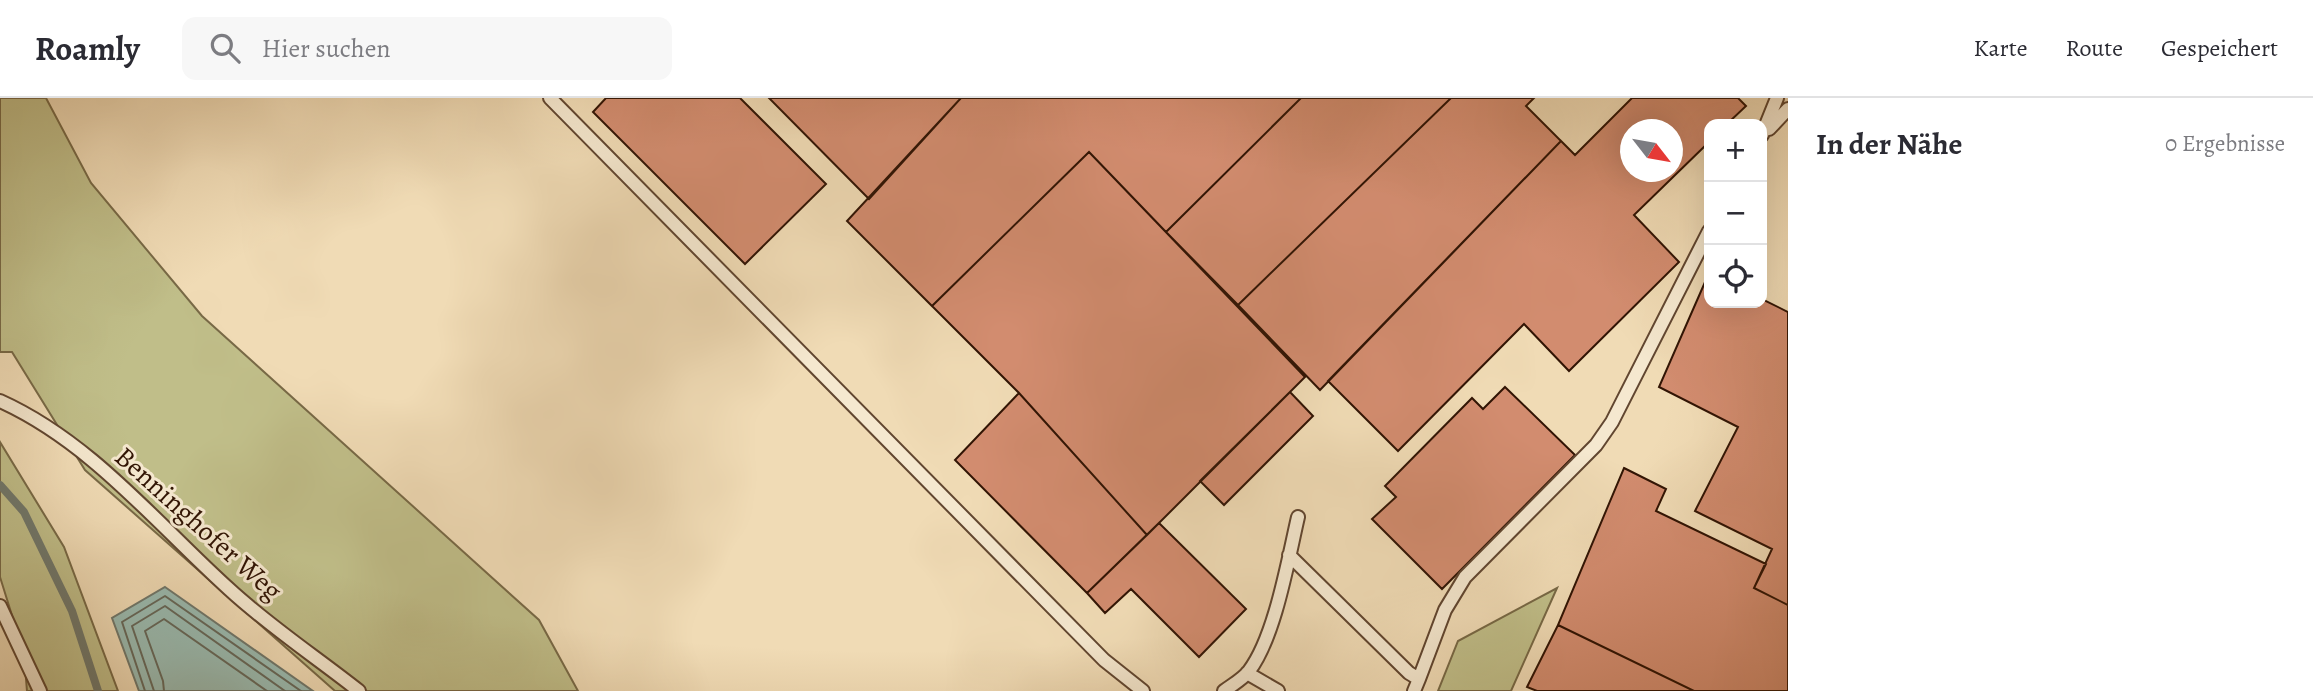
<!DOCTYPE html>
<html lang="de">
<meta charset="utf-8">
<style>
:root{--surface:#fff;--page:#f7f7f7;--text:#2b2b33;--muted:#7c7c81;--line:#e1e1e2}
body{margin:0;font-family:Alegreya,serif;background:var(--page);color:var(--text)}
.controls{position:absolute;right:21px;top:21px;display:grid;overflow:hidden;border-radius:14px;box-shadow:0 7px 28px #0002}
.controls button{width:63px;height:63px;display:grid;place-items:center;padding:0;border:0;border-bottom:2px solid var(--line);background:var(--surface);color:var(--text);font:35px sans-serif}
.compass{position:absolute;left:1620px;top:21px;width:63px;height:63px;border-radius:50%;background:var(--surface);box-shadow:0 7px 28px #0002;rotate:121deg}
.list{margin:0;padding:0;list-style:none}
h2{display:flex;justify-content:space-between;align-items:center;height:91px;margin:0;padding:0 28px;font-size:30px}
h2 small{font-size:23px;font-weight:400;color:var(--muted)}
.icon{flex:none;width:38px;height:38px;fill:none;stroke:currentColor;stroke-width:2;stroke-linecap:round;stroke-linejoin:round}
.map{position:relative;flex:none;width:1788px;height:593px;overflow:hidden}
header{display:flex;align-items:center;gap:42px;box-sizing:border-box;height:98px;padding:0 35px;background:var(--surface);border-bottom:2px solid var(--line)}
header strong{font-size:33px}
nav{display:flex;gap:38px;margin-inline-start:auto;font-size:24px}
.search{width:490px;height:63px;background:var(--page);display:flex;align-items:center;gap:18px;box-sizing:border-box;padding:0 24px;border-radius:14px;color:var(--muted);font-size:26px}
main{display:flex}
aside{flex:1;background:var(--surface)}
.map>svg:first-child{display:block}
</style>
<header>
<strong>Roamly</strong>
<div class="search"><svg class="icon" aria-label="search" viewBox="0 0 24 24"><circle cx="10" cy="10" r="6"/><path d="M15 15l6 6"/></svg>Hier suchen</div>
<nav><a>Karte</a><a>Route</a><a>Gespeichert</a></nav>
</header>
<main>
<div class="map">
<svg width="1788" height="593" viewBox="0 0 1788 593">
<rect width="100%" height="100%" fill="#f0dbb5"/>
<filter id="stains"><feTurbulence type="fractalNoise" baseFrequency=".00286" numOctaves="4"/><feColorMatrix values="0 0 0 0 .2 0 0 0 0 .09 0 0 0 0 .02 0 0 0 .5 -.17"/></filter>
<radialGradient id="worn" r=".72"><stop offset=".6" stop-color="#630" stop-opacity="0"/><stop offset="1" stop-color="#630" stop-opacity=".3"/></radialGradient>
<!-- green -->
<path fill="#c0be89" stroke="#786946" stroke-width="2" d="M 0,0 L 46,0 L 91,85 L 202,218 L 539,522 L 578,593 L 335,593 L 85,372 L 12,254 L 0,254 Z
M 0,344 L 64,449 L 118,593 L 27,593 L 24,556 L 0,479 Z
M 1557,490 L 1511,593 L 1438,593 L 1458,543 Z"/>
<!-- water -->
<path fill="#9abbb1" stroke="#70786c" stroke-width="2" d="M 165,489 L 313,593 L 139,593 L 112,520 Z"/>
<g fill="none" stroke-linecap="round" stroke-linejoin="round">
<!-- shore -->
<path stroke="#66685a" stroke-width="2" d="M 145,593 L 122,524 L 165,498 L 301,593
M 154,593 L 132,528 L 165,508 L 285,593
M 164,593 L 163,583 L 145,533 L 164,521 L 267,593"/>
<!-- stream -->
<path stroke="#70786c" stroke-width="8" d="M 0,387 L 24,414 L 72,513 L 98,593"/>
</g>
<!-- building -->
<path fill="#d28c6f" stroke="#311404" stroke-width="2" fill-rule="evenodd" d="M 606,0 L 740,0 L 826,86 L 745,166 L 593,14 Z
M 769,0 L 961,0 L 869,101 Z
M 961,0 L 1301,0 L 1166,134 L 1089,54 L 932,208 L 847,123 Z
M 1301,0 L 1451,0 L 1238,207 L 1166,134 Z
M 1451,0 L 1534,0 L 1526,8 L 1561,43 L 1320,292 L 1238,207 Z
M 1632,0 L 1738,0 L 1746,8 L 1727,26 L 1709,26 L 1709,44 L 1634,117 L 1679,164 L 1569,273 L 1524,226 L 1398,353 L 1328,283 L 1561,43 L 1575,57 ZM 1630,32 L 1672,32 L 1672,74 L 1630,74 Z
M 1089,54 L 1305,279 L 1147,437 L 1019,295 L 932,208 Z
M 1709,175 L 1709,205 L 1762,205 L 1762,201 L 1788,214 L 1788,507 L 1754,490 L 1772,451 L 1695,413 L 1738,329 L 1659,289 Z
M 1505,289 L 1575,357 L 1442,491 L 1372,421 L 1396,399 L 1385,388 L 1472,300 L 1483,311 Z
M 1290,294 L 1313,318 L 1224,407 L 1200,383 Z
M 1019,295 L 1147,437 L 1087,495 L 955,362 Z
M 1624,370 L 1666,391 L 1656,413 L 1766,466 L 1754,490 L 1788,507 L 1788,593 L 1694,593 L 1558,527 Z
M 1159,425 L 1246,511 L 1199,559 L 1131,491 L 1105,515 L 1087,495 Z
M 1558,527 L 1694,593 L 1537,593 L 1527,589 Z"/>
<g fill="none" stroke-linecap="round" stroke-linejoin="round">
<!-- lane casing -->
<g stroke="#614630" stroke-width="16">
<path id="lane" d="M 550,0 L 1104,562 L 1143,593
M 1769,31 L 1788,11
M 1762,37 L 1777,0
M 0,303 C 91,344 156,425 229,491 C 269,528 316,559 359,593
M 1289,457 L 1409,575 L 1419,581 L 1414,593
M 0,508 L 40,593
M 1247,575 L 1278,593
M 1419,581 L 1445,512 L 1465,479 L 1596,347 L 1612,324 L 1709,133
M 1224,593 C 1232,587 1243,581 1249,573 C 1275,539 1288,462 1298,419"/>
</g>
<!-- lane -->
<use href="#lane" stroke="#f5e8cf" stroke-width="12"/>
</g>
<g text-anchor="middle" stroke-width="6" stroke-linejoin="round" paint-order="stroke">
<!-- street labels -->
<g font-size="28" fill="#311404" stroke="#f5e8cf">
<text transform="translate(199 425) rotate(42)" y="10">Benninghofer Weg</text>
</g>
</g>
<rect width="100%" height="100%" filter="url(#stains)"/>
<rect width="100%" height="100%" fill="url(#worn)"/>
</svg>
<div class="controls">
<button>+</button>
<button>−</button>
<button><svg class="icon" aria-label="locate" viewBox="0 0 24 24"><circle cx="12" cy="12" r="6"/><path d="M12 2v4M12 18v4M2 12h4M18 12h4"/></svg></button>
</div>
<svg class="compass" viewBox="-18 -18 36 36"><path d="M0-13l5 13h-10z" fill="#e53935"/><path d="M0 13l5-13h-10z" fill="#7c7c81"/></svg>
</div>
<aside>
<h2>In der Nähe<small>0 Ergebnisse</small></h2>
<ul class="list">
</ul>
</aside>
</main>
